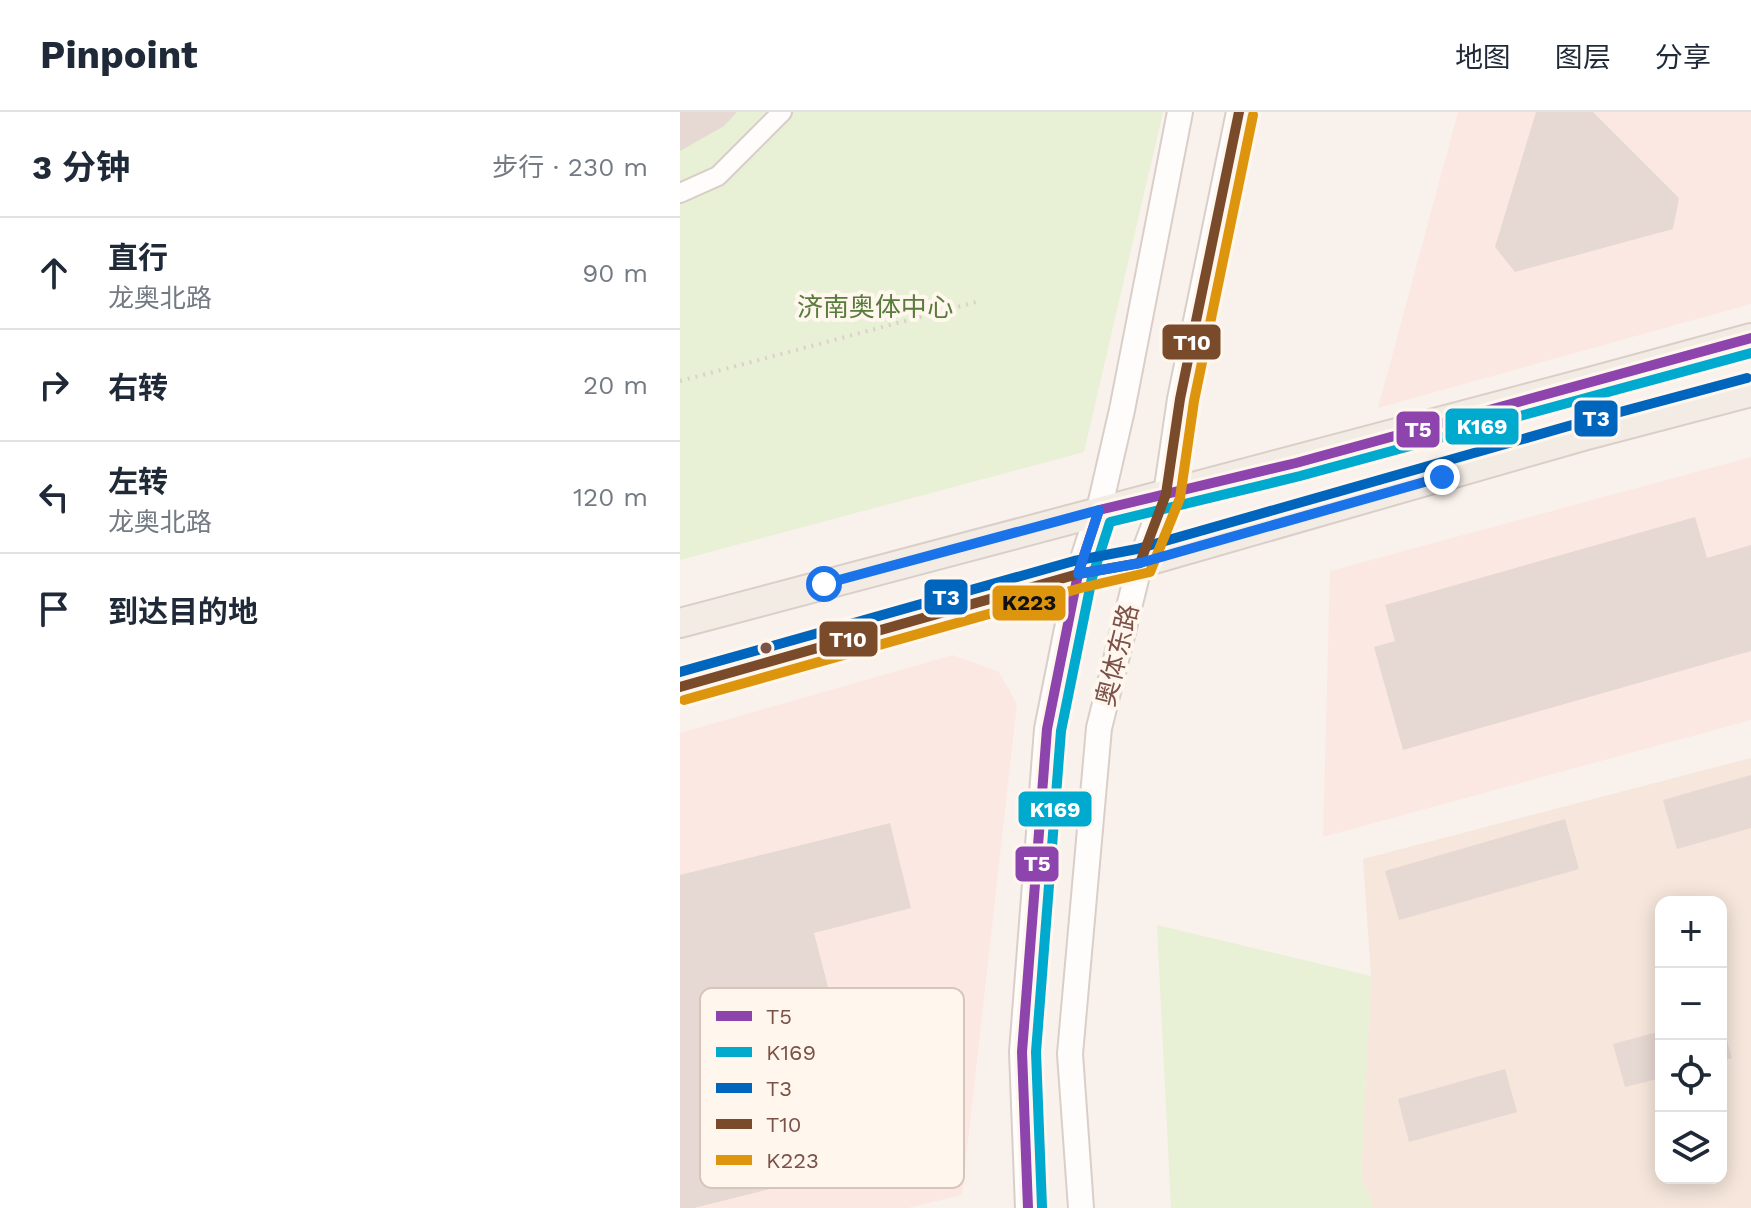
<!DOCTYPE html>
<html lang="zh">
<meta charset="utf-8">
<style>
:root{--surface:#fff;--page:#f2f2f3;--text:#1f2937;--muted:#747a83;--line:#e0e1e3}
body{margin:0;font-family:"Work Sans","Noto Sans SC",sans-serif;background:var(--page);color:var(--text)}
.controls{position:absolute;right:24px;bottom:24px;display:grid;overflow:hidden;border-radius:16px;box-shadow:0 4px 20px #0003}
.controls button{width:72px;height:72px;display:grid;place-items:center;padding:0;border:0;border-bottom:2px solid var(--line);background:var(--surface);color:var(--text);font:40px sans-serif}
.stop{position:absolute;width:24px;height:24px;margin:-18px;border:6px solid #1a73e8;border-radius:50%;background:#fff}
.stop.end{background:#1a73e8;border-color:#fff;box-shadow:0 2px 8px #0008}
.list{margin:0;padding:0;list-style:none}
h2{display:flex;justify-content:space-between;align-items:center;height:104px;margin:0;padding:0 32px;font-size:34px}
h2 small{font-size:26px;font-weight:400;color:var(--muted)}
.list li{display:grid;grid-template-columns:52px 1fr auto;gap:24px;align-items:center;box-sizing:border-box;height:112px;padding:0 32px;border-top:2px solid var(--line)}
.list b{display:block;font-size:30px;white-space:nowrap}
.list p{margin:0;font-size:26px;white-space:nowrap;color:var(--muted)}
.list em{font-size:26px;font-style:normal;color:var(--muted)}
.icon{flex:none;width:44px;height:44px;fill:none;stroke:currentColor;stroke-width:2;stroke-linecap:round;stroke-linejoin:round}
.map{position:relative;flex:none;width:1071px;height:1096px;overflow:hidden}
header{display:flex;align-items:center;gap:48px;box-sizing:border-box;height:112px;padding:0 40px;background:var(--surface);border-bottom:2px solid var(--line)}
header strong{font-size:38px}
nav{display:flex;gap:44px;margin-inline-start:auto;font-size:28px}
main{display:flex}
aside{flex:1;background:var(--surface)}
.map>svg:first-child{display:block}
</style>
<header>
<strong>Pinpoint</strong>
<nav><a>地图</a><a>图层</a><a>分享</a></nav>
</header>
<main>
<aside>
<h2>3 分钟<small>步行 · 230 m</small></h2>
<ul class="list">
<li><svg class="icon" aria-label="ahead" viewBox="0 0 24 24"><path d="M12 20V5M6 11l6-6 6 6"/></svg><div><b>直行</b><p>龙奥北路</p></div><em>90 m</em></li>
<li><svg class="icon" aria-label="right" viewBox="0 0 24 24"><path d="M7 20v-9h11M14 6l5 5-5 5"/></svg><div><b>右转</b></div><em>20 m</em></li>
<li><svg class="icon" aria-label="left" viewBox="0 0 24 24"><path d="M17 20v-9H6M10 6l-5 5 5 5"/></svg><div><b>左转</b><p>龙奥北路</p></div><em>120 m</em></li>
<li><svg class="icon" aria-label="arrive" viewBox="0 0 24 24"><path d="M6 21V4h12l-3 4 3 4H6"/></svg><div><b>到达目的地</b></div></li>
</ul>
</aside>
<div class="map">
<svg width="1071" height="1096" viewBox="0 0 1071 1096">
<rect width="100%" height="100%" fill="#f9f2ec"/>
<!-- residential -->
<path fill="#f6e6db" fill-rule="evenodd" d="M 1071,646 L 1071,1096 L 694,1096 L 681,1065 L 691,864 L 683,747 ZM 981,790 L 1041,790 L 1041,1066 L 981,1066 Z"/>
<!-- commercial -->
<path fill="#fce8e2" d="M 778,0 L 1071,0 L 1071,192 L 698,296 Z
M 1071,345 L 1071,608 L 643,725 L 650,459 Z
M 273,543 L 319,560 L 337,592 L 282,1083 L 228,1096 L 0,1096 L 0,621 Z"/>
<!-- green -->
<path fill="#e8f0d5" d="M 0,0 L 483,0 L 404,340 L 0,448 Z
M 477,813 L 691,864 L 681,1065 L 694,1096 L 491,1096 Z"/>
<!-- building -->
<path fill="#e6d8d3" d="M 0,0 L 57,0 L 44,14 L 0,39 Z
M 856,0 L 913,0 L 999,86 L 993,117 L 835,160 L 815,135 Z
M 1015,405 L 1027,446 L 1071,433 L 1071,539 L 723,638 L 694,535 L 715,529 L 705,493 Z
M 1071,663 L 1071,716 L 997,737 L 983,688 Z
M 885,707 L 899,757 L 719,808 L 705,759 Z
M 210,711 L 231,796 L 134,821 L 150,883 L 137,966 L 100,974 L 112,1022 L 198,1001 L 210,1047 L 14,1096 L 0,1096 L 0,763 Z
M 1041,907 L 1052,946 L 1041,949 Z
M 981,919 L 981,966 L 945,975 L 933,932 Z
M 825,957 L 837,1000 L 729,1030 L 718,987 Z"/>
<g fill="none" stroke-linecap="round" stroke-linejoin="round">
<!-- street casing -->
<g stroke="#d8cdc8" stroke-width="22">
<path id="street" d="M 0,81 L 38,64 L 102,0"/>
</g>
<!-- secondary casing -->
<g stroke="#dacec9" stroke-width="28">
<path id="secondary" d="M 348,1096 L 342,940 L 367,617 L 398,462 L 419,398 L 442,298 L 500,0
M 401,1096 L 390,942 L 419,616 L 460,451 L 486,382 L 500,287 L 559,0"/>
</g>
<!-- primary casing -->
<g stroke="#dacec8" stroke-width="32">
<path id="primary" d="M 0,511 C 357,414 715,324 1071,226
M 0,575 L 398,462 L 460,451 L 903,324 L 1071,280"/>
</g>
<!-- path -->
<path stroke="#dcd0cc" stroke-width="4" stroke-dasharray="2 6" stroke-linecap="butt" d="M 0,269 L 300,189"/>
<!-- street -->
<use href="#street" stroke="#fefdfc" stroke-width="18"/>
<!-- secondary -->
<use href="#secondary" stroke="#fefdfc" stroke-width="24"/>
<!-- primary -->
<use href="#primary" stroke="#f3ece5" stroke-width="28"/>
<!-- bus-1 casing -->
<g stroke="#fff6ee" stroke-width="16">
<path id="bus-1" d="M 348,1096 L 342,940 L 367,617 L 398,462 L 419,398 L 616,351 L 1071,226"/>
</g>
<!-- bus-2 casing -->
<g stroke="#fff6ee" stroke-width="16">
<path id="bus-2" d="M 362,1095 L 356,940 L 381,619 L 412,466 L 430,410 L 620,364 L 1071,241"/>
</g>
<!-- bus-3 casing -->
<g stroke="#fff6ee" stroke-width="16">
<path id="bus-3" d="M 0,560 L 394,449 L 457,437 L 899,311 L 1067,266"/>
</g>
<!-- bus-4 casing -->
<g stroke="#fff6ee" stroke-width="16">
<path id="bus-4" d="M 0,575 L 398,462 L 460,451 L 486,382 L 500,287 L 559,0"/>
</g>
<!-- bus-5 casing -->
<g stroke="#fff6ee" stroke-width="16">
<path id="bus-5" d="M 4,588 L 401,476 L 470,460 L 500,386 L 514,289 L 573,3"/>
</g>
<!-- bus-1 -->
<use href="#bus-1" stroke="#8e44ad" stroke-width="10"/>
<!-- bus-2 -->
<use href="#bus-2" stroke="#00a9ce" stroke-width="10"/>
<!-- bus-3 -->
<use href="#bus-3" stroke="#0065bd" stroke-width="10"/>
<!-- bus-4 -->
<use href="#bus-4" stroke="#7a4b2a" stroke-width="10"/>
<!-- bus-5 -->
<use href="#bus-5" stroke="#de950e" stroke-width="10"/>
</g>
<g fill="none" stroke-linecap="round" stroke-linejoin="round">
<!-- route -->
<path stroke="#1a73e8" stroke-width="10" d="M 144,472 L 419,398 L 398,462 L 460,451 L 762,365"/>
</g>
<!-- markers -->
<circle fill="#7b5247" stroke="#fff6ee" stroke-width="3" cx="86" cy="536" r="7"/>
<g text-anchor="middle" stroke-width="8" stroke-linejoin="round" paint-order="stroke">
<!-- park labels -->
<g font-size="26" fill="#587c3b" stroke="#fff6ee">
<text x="195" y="204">济南奥体中心</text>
</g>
<!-- street labels -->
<g font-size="26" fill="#7b5247" stroke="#fff6ee">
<text transform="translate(437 543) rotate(-76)" y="9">奥体东路</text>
</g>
</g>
<!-- legend -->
<rect x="20" y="876" width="264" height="200" rx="12" fill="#fff6ee" stroke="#d7c5bc" stroke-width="2"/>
<rect x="36" y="899" width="36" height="10" fill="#8e44ad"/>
<rect x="36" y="935" width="36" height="10" fill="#00a9ce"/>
<rect x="36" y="971" width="36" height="10" fill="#0065bd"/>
<rect x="36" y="1007" width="36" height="10" fill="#7a4b2a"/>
<rect x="36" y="1043" width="36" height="10" fill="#de950e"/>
<g font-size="22" fill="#7b5247">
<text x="86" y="912">T5</text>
<text x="86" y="948">K169</text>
<text x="86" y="984">T3</text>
<text x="86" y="1020">T10</text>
<text x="86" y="1056">K223</text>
</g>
<g stroke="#fff6ee" stroke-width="3">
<rect x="481" y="211" width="61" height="38" rx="8" fill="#7a4b2a"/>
<rect x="893" y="287" width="46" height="39" rx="8" fill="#0065bd"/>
<rect x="764" y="295" width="76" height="39" rx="8" fill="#00a9ce"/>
<rect x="715" y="298" width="46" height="39" rx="8" fill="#8e44ad"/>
<rect x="243" y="466" width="46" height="38" rx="8" fill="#0065bd"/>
<rect x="311" y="472" width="76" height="38" rx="8" fill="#de950e"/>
<rect x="138" y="508" width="61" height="38" rx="8" fill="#7a4b2a"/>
<rect x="337" y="678" width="76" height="38" rx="8" fill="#00a9ce"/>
<rect x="334" y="733" width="46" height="38" rx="8" fill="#8e44ad"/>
</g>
<g font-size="22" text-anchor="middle" font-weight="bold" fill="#fff">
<text x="512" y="238">T10</text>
<text x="916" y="314">T3</text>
<text x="802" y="322">K169</text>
<text x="738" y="325">T5</text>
<text x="266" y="493">T3</text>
<text x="168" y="535">T10</text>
<text x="375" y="705">K169</text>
<text x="357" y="759">T5</text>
</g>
<g font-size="22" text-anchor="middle" font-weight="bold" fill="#111">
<text x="349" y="498">K223</text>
</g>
</svg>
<div class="controls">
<button>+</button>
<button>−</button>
<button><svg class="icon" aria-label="locate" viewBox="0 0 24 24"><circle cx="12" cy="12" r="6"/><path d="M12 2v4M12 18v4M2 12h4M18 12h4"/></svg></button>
<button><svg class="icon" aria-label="layers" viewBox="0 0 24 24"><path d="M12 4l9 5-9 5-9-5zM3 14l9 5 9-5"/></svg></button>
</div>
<div class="stop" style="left:144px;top:472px"></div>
<div class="stop end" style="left:762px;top:365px"></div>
</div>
</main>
